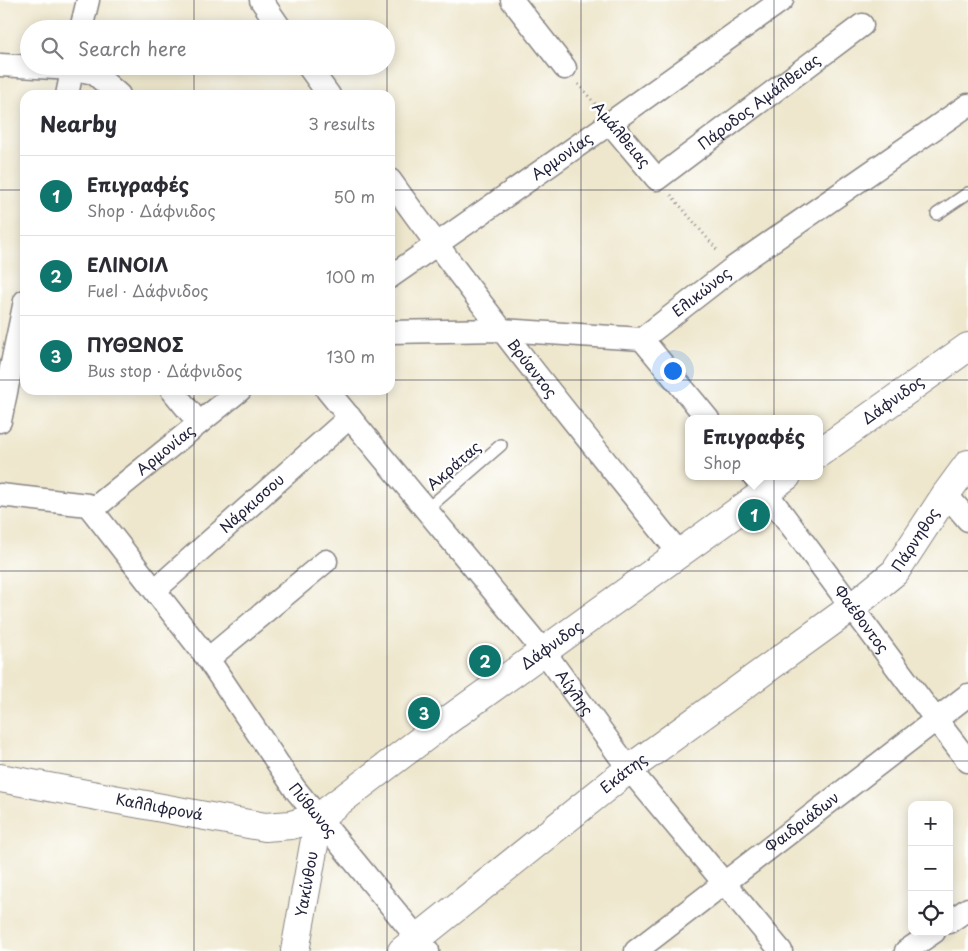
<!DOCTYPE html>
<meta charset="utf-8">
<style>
:root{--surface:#fff;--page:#f7f7f7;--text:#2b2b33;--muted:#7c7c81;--line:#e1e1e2;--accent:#0f766e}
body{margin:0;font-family:"Playpen Sans",sans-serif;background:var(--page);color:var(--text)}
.controls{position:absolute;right:15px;bottom:15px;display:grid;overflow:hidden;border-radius:10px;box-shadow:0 2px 12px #0003}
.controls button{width:45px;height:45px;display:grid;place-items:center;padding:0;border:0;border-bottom:1px solid var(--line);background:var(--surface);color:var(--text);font:25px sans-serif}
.you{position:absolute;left:672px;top:370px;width:18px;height:18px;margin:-12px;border:4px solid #fff;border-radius:50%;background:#1a73e8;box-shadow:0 0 0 8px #1a73e833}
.badge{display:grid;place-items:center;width:32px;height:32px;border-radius:50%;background:var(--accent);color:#fff;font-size:16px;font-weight:700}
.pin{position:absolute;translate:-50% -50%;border:2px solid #fff;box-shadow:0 1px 5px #0006}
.popup{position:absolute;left:685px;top:415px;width:138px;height:65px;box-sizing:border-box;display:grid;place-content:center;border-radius:10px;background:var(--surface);filter:drop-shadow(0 1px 4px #0005);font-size:16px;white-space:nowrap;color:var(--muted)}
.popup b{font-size:19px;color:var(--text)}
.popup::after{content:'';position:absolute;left:50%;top:100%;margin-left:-10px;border:10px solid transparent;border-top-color:var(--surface)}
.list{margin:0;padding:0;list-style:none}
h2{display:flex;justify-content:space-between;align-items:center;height:65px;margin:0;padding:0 20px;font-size:21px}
h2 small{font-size:16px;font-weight:400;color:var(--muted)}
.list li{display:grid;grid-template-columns:32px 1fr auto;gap:15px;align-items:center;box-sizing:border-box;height:80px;padding:0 20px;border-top:1px solid var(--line)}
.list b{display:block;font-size:19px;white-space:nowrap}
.list p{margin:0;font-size:16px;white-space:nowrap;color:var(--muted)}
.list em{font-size:16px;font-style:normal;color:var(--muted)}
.icon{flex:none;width:28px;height:28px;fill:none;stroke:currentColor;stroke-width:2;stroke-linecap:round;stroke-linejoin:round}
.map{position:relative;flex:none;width:968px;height:951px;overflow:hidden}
.search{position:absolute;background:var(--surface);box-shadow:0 2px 12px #0003;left:20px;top:20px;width:375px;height:55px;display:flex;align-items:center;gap:12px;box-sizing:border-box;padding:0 18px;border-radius:28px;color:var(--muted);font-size:19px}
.panel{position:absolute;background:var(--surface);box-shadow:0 2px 12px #0003;left:20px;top:90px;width:375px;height:305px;border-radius:15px}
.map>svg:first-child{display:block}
</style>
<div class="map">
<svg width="968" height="951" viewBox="0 0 968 951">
<rect width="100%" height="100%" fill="#fff"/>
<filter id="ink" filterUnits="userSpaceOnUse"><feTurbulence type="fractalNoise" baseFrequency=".02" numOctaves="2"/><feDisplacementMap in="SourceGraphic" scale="10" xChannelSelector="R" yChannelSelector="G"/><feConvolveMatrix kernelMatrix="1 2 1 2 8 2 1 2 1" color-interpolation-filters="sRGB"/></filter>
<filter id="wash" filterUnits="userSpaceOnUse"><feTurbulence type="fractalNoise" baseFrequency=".0096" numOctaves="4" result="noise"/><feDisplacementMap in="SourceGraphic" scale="20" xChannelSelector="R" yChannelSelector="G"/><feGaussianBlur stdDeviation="1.12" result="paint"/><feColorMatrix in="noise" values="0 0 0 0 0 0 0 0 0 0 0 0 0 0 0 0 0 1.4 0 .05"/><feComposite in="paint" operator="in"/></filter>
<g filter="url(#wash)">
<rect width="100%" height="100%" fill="#eee7cd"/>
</g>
<g filter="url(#ink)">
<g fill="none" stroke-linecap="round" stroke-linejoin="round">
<!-- lane casing -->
<g stroke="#888484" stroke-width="14">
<path id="lane" d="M 937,214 L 968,193
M 426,510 L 501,445"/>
</g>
<!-- street casing -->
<g stroke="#888484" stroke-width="25">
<g id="street">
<path d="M 261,0 L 281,29"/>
<path d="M 512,0 L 565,68"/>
<path d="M 81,29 L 88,0"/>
<path d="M 0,65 L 73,69 L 94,73 L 119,95"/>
<path d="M 308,66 L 329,95"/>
<path d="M 67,95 L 73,66"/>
<path id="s1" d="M 610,123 L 657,179 L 862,25"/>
<path id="s2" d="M 390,180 C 482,309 581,431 680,554"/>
<path id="s3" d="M 390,277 L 610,123 L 782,0"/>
<path id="s4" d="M 390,332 L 501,330 L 642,339 L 733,268 L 968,105"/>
<path d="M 642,339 L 708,419"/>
<path d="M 172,390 L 199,423"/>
<path id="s5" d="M 327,390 L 548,657 L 629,769 L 781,951"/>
<path d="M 0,421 L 25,301"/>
<path id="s6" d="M 754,476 L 924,704 L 968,761"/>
<path d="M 946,494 L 968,520"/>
<path id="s7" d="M 0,495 L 88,505 L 208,659 L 295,789 L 428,951"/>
<path id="s8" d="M 92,510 L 240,390"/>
<path id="s9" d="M 155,590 L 350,417"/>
<path d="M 208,659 L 326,561"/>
<path d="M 949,922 L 968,909"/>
<path id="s10" d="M 636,951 L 968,695"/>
<path d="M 906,951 L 934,932"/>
</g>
</g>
<!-- secondary casing -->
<g stroke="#888484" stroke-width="30">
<g id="secondary">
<path id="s11" d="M 819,453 L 968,347"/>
<path id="s12" d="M 0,778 L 265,827 L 291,825 L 319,817 L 437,728 L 787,476"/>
<path id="s13" d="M 295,951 L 319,817"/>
<path id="s14" d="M 402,951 L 629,769 L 852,607 L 895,572 L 946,494 L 968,464"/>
</g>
</g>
<!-- path -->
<path stroke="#888484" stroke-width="3" stroke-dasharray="1 4" stroke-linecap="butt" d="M 578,84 L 597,106
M 671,195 L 718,251"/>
<!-- lane -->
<use href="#lane" stroke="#fff" stroke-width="11"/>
<!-- street -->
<use href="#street" stroke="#fff" stroke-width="22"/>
<!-- secondary -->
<use href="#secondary" stroke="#fff" stroke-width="28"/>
</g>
</g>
<!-- grid -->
<path fill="none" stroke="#22223b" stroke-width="1" stroke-opacity="0.55" d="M 194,0 L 194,29M 387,0 L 387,95M 581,0 L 581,951M 774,0 L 774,951M 194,66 L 194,95M 0,190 L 25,190M 390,190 L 968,190M 0,380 L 25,380M 390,380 L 968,380M 194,390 L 194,951M 387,390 L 387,951M 0,571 L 968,571M 0,761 L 968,761"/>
<g text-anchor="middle" stroke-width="5" stroke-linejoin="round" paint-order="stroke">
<!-- street labels -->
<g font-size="15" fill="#22223b" stroke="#fff">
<text dy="5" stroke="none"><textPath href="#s1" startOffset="201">Πάροδος Αμάλθειας</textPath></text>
<text transform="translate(621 135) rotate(50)" y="5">Αμάλθειας</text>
<text dy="5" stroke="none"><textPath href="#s3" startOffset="210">Αρμονίας</textPath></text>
<text dy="5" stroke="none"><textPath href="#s4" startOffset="328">Ελικώνος</textPath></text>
<text dy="5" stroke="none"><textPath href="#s2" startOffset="236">Βρύαντος</textPath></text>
<text dy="5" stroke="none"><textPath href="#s11" startOffset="91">Δάφνιδος</textPath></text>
<text dy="5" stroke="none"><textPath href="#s8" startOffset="95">Αρμονίας</textPath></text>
<text transform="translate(454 466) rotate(-41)" y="5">Ακράτας</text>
<text dy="5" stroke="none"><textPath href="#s9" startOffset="130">Νάρκισσου</textPath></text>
<text dy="5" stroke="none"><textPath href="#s14" startOffset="660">Πάρνηθος</textPath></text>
<text dy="5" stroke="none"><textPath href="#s6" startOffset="179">Φαέθοντος</textPath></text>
<text dy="5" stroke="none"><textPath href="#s12" startOffset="614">Δάφνιδος</textPath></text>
<text dy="5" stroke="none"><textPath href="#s5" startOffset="391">Αίγλης</textPath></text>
<text dy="5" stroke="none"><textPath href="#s14" startOffset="284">Εκάτης</textPath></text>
<text dy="5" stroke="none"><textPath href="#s12" startOffset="162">Καλλιφρονά</textPath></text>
<text dy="5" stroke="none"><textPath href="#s7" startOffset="468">Πύθωνος</textPath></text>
<text dy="5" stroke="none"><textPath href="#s10" startOffset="210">Φαιδριάδων</textPath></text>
<text dy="5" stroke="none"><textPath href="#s13" startOffset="68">Υακίνθου</textPath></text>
</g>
</g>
</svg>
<div class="controls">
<button>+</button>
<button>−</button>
<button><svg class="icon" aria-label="locate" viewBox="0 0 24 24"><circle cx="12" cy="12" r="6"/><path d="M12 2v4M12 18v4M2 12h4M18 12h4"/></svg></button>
</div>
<div class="you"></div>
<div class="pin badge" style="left:754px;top:515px">1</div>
<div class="popup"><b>Επιγραφές</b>Shop</div>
<div class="pin badge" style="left:485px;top:661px">2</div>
<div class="pin badge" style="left:424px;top:713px">3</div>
<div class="search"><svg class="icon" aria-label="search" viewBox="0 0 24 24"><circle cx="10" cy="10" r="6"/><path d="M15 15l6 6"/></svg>Search here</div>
<section class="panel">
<h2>Nearby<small>3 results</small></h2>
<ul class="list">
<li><span class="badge">1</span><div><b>Επιγραφές</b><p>Shop · Δάφνιδος</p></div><em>50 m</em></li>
<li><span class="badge">2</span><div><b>ΕΛΙΝΟΙΛ</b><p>Fuel · Δάφνιδος</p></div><em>100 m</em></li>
<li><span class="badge">3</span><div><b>ΠΥΘΩΝΟΣ</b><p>Bus stop · Δάφνιδος</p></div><em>130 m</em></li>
</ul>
</section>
</div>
